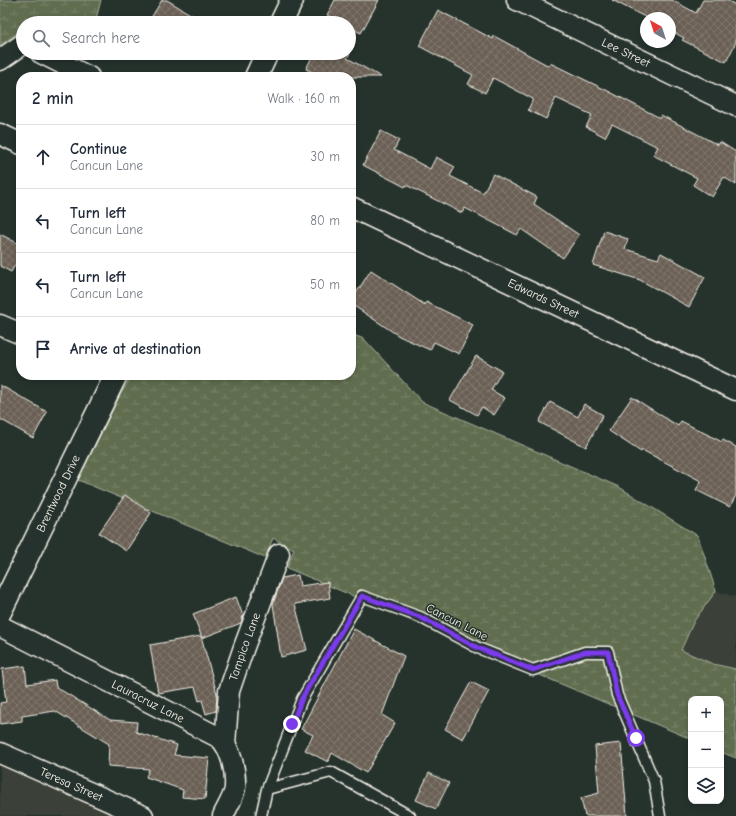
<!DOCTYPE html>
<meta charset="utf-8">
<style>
:root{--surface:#fff;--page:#f6f6f7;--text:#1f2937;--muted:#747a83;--line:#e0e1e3}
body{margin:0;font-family:"Comic Neue",sans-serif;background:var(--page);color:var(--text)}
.controls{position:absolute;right:12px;bottom:12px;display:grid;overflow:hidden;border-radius:8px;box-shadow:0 2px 6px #0003}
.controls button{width:36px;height:36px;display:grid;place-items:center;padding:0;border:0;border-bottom:1px solid var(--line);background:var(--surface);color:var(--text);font:20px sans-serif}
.compass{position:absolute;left:640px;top:12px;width:36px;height:36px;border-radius:50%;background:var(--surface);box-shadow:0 2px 6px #0003;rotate:321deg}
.stop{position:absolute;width:12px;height:12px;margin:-9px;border:3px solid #7c3aed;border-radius:50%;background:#fff}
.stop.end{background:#7c3aed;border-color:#fff;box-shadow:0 1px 4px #0008}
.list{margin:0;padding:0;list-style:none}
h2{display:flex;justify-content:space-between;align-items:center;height:52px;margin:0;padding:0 16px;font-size:17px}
h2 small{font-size:13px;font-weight:400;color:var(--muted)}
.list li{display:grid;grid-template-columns:26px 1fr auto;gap:12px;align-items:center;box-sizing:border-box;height:64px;padding:0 16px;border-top:1px solid var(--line)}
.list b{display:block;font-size:15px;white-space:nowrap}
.list p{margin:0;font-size:13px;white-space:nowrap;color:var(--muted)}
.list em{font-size:13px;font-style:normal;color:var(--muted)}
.icon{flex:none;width:22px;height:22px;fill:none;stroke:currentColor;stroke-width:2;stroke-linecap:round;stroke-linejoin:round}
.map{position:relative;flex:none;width:736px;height:816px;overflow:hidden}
.search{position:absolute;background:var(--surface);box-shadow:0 2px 6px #0003;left:16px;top:16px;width:340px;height:44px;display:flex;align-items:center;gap:10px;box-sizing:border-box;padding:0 14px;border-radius:22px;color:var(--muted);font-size:15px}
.panel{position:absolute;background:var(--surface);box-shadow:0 2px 6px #0003;left:16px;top:72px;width:340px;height:308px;border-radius:16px}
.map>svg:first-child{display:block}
</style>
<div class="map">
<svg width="736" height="816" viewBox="0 0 736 816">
<defs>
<pattern id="wetland-marsh" width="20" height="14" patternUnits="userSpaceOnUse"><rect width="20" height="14" fill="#606e50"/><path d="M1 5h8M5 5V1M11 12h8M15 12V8" fill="none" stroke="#778369"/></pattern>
<pattern id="building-cross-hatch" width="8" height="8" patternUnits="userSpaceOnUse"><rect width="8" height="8" fill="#6b6055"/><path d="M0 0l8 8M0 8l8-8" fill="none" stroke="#81776d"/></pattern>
</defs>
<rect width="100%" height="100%" fill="#26332d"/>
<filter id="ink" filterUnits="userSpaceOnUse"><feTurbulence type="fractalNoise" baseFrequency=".025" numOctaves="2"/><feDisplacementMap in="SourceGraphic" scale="8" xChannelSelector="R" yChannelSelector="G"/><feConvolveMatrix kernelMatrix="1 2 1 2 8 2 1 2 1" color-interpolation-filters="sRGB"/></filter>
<g filter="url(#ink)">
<!-- built -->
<path fill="#3b4039" d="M 716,591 L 736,597 L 736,669 L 713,664 L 681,650 L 694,621 Z
M 0,765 L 115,816 L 0,816 Z"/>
<!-- wetland -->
<path fill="url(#wetland-marsh)" stroke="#aab09c" d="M 0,0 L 101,0 L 95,23 L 23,23 L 23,33 L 16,34 L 0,45 Z
M 351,334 L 364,339 L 422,402 L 619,487 L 698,536 L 716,591 L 694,621 L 681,650 L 713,664 L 736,669 L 736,758 L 721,752 L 721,699 L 691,699 L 691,739 L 287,568 L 294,549 L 273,538 L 265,558 L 78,480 L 119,397 L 132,375 L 351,375 Z"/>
<!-- building -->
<path fill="url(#building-cross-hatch)" stroke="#f4f1e8" d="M 162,0 L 167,0 L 205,23 L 148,23 Z
M 335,0 L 379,0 L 361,33 L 349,27 L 349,23 L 342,23 L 327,15 Z
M 612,0 L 672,0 L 696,13 L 703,0 L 726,0 L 736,5 L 736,42 L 726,62 L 682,40 L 684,38 L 670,30 L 670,18 L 647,18 Z
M 438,10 L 493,39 L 494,36 L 549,66 L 550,63 L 606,90 L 660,118 L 661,115 L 718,145 L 720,142 L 736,152 L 736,185 L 724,177 L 712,197 L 693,185 L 697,178 L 653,155 L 658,147 L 612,124 L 605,137 L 586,127 L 592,115 L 556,98 L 546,119 L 528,110 L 533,99 L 493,78 L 485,93 L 468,84 L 473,75 L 419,46 Z
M 314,53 L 350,53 L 347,58 L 381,77 L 322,77 L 306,69 Z
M 381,131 L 399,140 L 394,150 L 430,169 L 436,157 L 455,167 L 450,176 L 483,193 L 493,174 L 537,197 L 534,204 L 579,235 L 563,258 L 521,229 L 517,235 L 465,208 L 462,213 L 406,185 L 405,187 L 363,165 Z
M 604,231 L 628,239 L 625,249 L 658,259 L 661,253 L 705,277 L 689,307 L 640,280 L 593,265 Z
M 0,234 L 21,245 L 21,255 L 11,272 L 0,266 Z
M 371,270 L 425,305 L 426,302 L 473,325 L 459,354 L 434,342 L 430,350 L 399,336 L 351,304 L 351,301 Z
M 476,356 L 502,371 L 491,390 L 505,398 L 494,415 L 482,407 L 477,415 L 450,400 Z
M 0,385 L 47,412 L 33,438 L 0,419 Z
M 632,397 L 678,426 L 681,421 L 722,442 L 723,440 L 736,447 L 736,495 L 730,507 L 696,490 L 701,481 L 642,450 L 641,452 L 609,431 Z
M 550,402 L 578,417 L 584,404 L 603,415 L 586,447 L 539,422 Z
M 125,495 L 151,513 L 126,551 L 99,533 Z
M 298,575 L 300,586 L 328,582 L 330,598 L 295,604 L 307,650 L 281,657 L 273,604 L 282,578 Z
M 236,597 L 243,616 L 241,623 L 202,638 L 193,614 Z
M 354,629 L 404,656 L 382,715 L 395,723 L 366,773 L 332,753 L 328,762 L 305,750 L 313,735 L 301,729 Z
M 201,636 L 217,694 L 216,711 L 206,714 L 202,700 L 199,701 L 195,687 L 158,693 L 150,645 Z
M 25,666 L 27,684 L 55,680 L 56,687 L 110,720 L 137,722 L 136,732 L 177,745 L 174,755 L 209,758 L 205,799 L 182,797 L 183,790 L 146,777 L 149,769 L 108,766 L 109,744 L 55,711 L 22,716 L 22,721 L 0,724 L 0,703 L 6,702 L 2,669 Z
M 471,682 L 489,691 L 463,739 L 445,729 Z
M 621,743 L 627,816 L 585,816 L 581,798 L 599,793 L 595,746 Z
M 429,773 L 449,783 L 436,809 L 416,800 Z"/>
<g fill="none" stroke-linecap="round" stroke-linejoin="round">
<!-- lane casing -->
<g stroke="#f4f1e8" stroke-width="13">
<path id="lane" d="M 267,789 L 331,772 L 410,816
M 261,816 L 267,789 L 302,699 L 362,596 L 420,617 L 478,648 L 533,670 L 585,652 L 608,652 L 617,695 L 654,781 L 660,816"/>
</g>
<!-- street casing -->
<g stroke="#f4f1e8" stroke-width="23">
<g id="street">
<path id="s1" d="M 517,0 L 736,106"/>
<path d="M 41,53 L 89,77"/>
<path d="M 0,60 L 23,44"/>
<path d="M 0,134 L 21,144"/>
<path id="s2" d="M 351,207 L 736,390"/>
<path d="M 0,325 L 21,334"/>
<path id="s3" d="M 0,626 L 220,738 C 231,749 236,771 235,787 C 235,795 226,809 223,816"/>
<path id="s4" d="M 225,744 L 229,691 L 244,647 L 279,554"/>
<path id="s5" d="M 0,753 L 143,816"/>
</g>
</g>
<!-- secondary casing -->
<g stroke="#f4f1e8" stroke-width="25">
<g id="secondary">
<path d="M 281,23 L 292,0"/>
<path d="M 256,77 L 267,53"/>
<path id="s6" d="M 0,612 L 116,375"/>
</g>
</g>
<!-- lane -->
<use href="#lane" stroke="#26332d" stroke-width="10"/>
<!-- street -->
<use href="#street" stroke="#26332d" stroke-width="20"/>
<!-- secondary -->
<use href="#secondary" stroke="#26332d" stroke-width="22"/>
</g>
</g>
<g fill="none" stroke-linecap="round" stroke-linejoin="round" filter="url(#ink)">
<!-- route -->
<path stroke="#7c3aed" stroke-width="5" d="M 292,724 L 302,698 L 362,596 L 420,617 L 478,648 L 533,670 L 585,652 L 608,652 L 617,695 L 636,738"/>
</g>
<g text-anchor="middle" stroke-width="3" stroke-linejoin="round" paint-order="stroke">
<!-- street labels -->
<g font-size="12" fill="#f4f1e8" stroke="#26332d">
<text dy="4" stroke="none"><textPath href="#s1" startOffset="121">Lee Street</textPath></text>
<text dy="4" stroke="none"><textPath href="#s2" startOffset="213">Edwards Street</textPath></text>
<text dy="4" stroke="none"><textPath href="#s6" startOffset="132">Brentwood Drive</textPath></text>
<text transform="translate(457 622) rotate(27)" y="4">Cancun Lane</text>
<text dy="4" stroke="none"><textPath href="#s4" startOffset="100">Tampico Lane</textPath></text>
<text dy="4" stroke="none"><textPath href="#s3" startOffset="166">Lauracruz Lane</textPath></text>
<text dy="4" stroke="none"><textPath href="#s5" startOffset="78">Teresa Street</textPath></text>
</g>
</g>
</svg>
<div class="controls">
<button>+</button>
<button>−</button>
<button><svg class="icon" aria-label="layers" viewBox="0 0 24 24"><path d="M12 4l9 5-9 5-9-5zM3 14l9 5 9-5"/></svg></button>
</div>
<svg class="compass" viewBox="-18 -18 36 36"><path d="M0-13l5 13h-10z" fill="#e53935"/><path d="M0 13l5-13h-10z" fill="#747a83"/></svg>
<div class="stop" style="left:636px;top:738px"></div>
<div class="stop end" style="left:292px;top:724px"></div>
<div class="search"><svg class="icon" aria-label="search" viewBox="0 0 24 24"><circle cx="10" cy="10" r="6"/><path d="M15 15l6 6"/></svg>Search here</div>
<section class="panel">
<h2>2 min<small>Walk · 160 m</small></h2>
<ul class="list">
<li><svg class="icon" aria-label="ahead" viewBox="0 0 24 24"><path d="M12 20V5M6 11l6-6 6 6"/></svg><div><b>Continue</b><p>Cancun Lane</p></div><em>30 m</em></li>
<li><svg class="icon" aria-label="left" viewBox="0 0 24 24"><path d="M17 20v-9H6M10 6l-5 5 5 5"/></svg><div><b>Turn left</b><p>Cancun Lane</p></div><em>80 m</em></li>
<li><svg class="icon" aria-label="left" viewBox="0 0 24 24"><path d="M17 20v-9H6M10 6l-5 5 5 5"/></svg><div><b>Turn left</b><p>Cancun Lane</p></div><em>50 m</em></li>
<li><svg class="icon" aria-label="arrive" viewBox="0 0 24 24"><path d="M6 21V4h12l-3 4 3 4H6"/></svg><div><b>Arrive at destination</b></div></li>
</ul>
</section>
</div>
